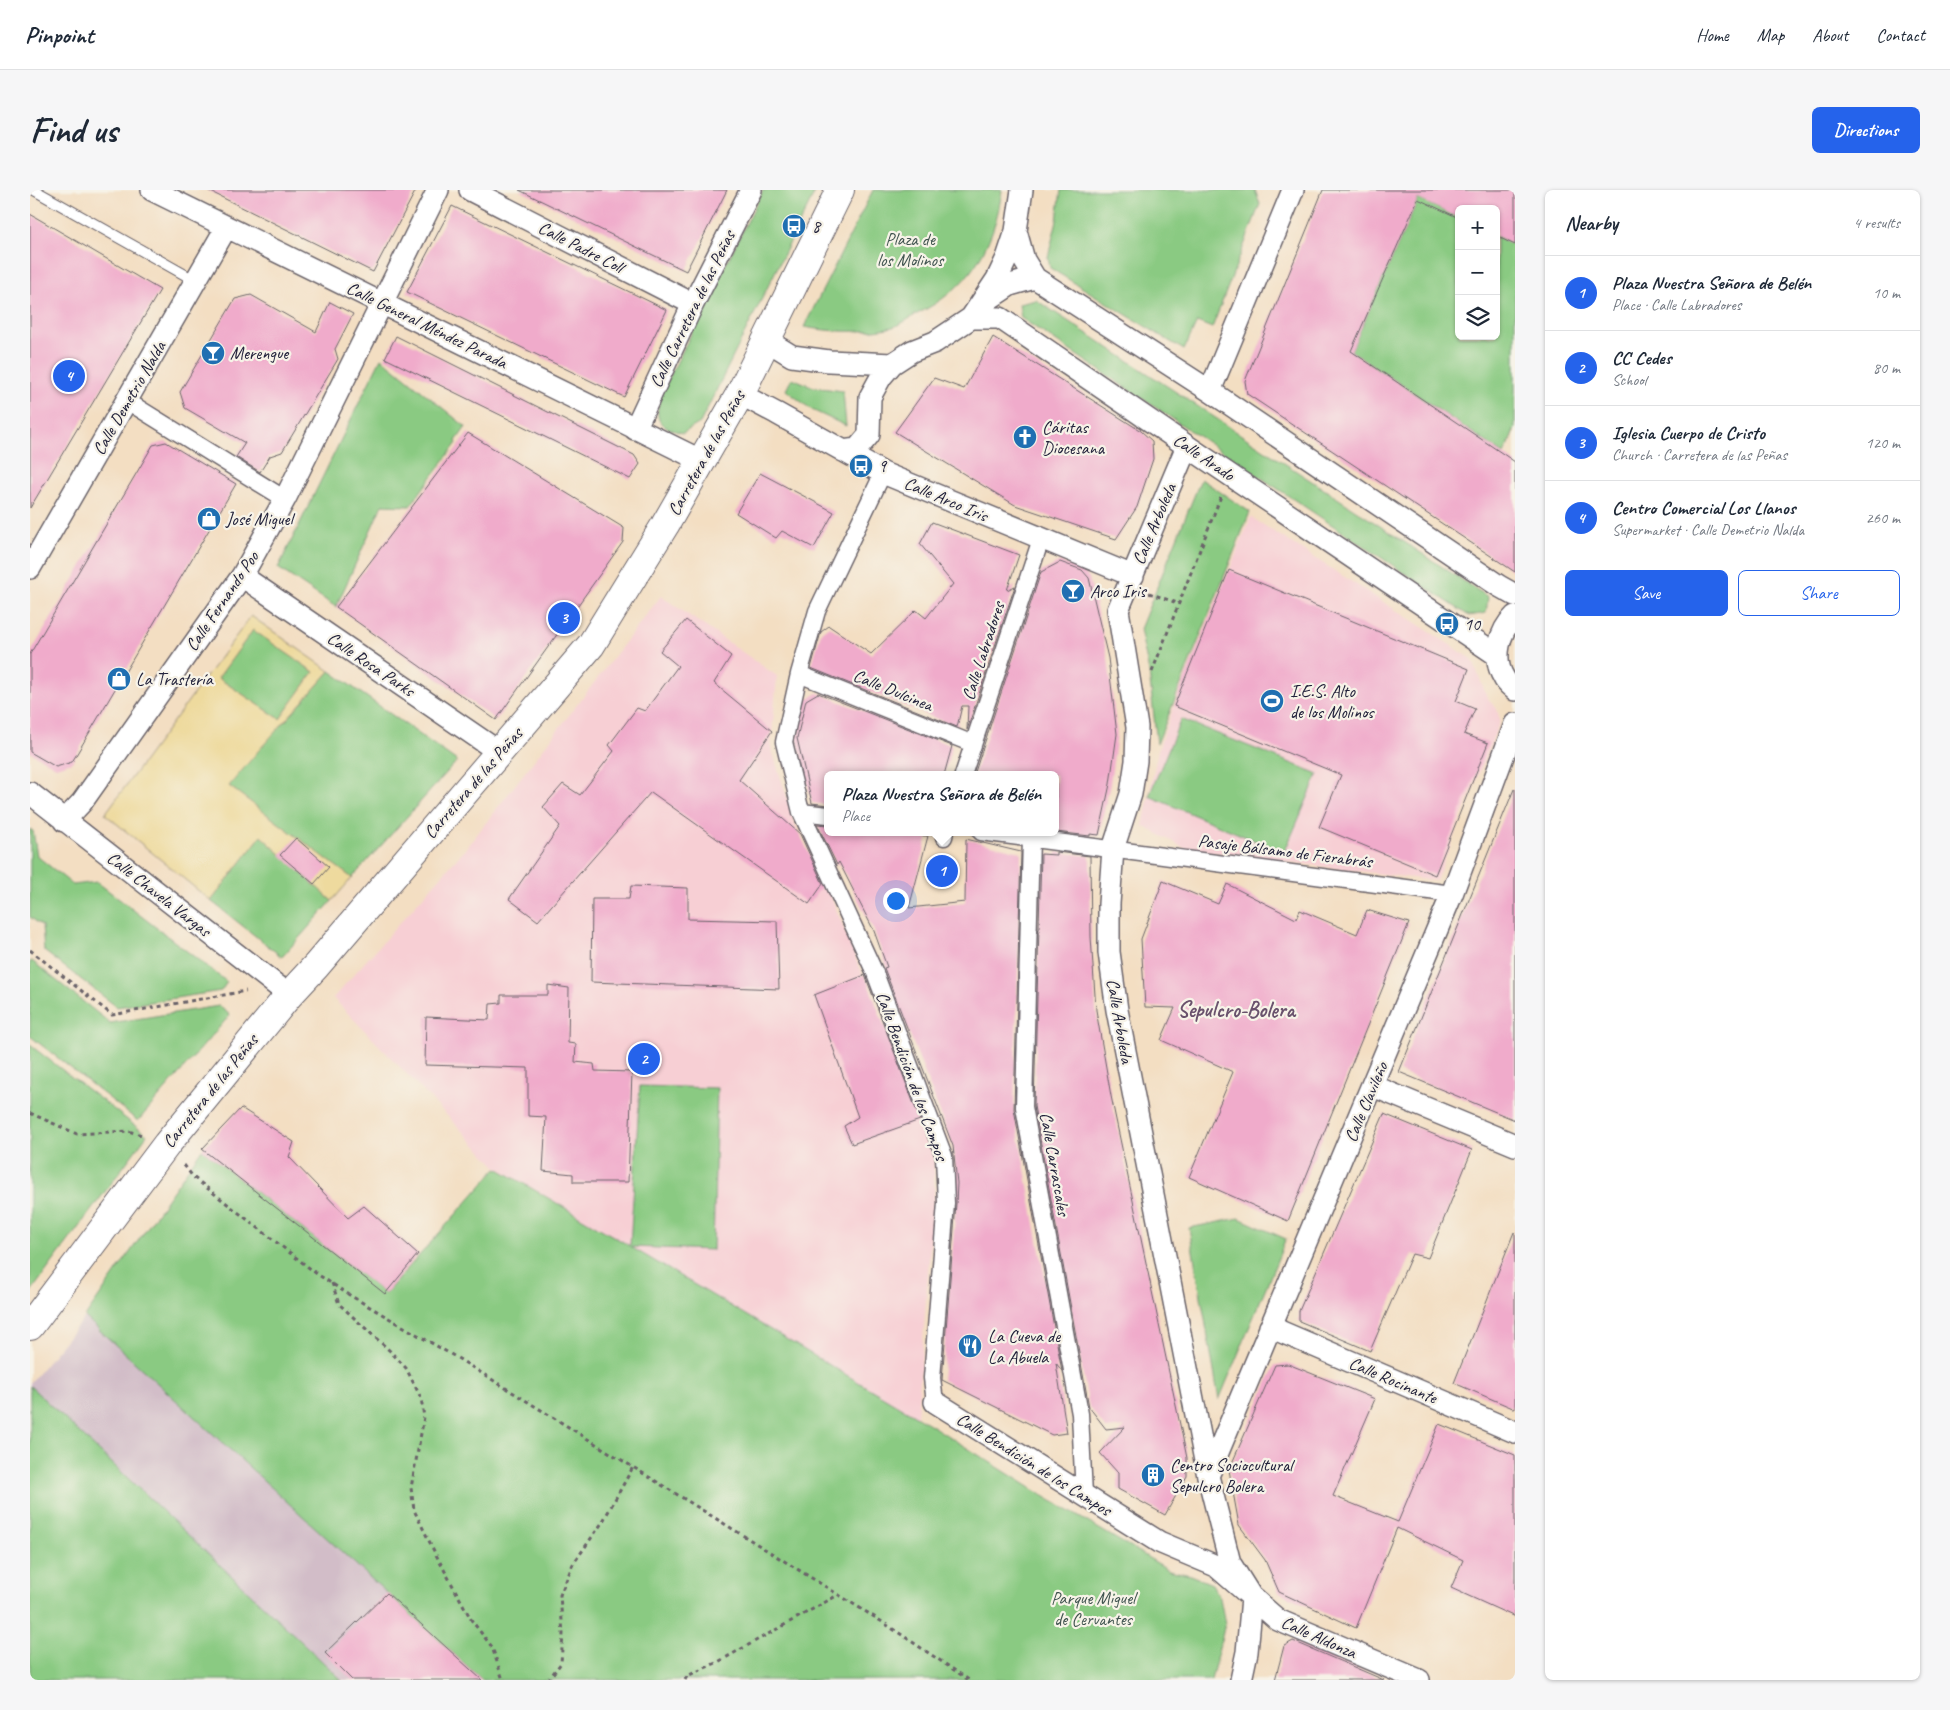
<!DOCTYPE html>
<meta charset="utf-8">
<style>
:root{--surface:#fff;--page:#f6f6f7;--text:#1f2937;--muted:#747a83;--line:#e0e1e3;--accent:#2563eb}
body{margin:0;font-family:Caveat,sans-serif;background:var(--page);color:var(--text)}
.controls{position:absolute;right:15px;top:15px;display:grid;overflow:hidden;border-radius:8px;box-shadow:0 1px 4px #0004}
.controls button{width:45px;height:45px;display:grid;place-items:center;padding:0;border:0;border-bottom:1px solid var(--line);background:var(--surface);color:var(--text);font:25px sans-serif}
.you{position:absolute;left:865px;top:710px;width:18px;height:18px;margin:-12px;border:4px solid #fff;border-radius:50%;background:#1a73e8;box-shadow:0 0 0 8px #1a73e833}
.badge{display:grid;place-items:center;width:32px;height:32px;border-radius:50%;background:var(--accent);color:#fff;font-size:16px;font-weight:700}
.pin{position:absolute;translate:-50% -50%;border:2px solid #fff;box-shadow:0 1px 5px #0006}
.popup{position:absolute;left:794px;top:581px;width:235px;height:65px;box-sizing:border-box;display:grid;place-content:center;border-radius:8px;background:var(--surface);filter:drop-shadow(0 1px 4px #0005);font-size:16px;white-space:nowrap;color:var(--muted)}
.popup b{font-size:19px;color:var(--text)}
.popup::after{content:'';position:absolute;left:50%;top:100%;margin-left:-10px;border:10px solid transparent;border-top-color:var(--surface)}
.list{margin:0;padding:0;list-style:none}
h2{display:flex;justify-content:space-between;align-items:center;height:65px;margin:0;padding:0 20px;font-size:21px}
h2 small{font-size:16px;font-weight:400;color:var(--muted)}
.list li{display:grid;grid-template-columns:32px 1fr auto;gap:15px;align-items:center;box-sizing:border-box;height:75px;padding:0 20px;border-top:1px solid var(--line)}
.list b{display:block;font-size:19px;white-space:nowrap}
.list p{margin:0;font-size:16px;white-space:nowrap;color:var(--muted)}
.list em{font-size:16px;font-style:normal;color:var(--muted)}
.actions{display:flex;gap:10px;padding:15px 20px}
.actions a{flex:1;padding:11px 0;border:1px solid var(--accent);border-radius:8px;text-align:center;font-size:18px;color:var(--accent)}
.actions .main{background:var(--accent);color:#fff}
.icon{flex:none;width:28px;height:28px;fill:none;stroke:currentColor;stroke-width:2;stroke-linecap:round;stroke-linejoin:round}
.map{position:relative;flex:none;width:1485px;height:1490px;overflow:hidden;border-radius:8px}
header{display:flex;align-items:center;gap:30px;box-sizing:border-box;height:70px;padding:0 25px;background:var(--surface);border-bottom:1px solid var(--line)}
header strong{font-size:24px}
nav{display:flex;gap:28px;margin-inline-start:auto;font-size:18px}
.intro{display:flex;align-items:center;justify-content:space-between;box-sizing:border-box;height:120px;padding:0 30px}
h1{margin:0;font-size:35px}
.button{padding:12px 22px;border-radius:8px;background:var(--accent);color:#fff;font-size:18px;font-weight:700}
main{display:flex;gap:30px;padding:0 30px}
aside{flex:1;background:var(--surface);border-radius:8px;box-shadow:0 1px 4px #0004}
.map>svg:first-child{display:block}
</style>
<header>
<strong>Pinpoint</strong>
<nav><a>Home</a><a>Map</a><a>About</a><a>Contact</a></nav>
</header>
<div class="intro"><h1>Find us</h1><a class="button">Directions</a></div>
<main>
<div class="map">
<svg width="1485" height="1490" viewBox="0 0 1485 1490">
<rect width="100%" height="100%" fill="#f7f3e8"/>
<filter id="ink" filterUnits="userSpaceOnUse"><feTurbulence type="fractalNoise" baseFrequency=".02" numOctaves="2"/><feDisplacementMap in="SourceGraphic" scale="10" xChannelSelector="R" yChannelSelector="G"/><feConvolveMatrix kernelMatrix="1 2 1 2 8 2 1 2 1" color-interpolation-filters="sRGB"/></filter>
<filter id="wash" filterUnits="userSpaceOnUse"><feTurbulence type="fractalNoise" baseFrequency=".0096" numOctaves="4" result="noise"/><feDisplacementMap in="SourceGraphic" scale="20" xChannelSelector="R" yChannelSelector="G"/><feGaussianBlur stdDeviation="1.12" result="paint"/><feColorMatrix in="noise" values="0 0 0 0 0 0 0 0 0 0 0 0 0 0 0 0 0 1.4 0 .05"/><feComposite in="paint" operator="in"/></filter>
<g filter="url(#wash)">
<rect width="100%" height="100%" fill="#f3dec2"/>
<!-- built -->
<path fill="#f7cfd4" d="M 1221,327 L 1442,469 L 1457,507 L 1467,519 L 1470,531 L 1406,691 L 1156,659 L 1113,636 L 1128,560 L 1144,516 Z
M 631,406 L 747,486 L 741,557 L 768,643 L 795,691 L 904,965 L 904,1005 L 887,1228 L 467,977 L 303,808 L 438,656 Z"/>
<!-- industrial -->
<path fill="#d2bdc8" d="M 55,1127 L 452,1490 L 312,1490 L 0,1196 L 0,1193 Z"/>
<!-- green -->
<path fill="#8aca82" stroke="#56765e" d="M 733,0 L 786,0 L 670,233 L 653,243 C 627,237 624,230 631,204 Z
M 843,0 L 972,0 C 964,58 939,99 885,125 C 877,130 867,137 858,138 C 830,143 801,142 774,137 Z
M 1031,0 L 1225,0 L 1230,14 L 1182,138 L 1167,132 L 1154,160 L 1020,78 L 1018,67 L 1027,30 Z
M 1388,9 L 1429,28 L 1429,146 L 1466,146 L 1466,46 L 1485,55 L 1485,238 L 1474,264 L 1321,161 Z
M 1006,110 L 1458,407 L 1456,423 L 1439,426 L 991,128 L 989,114 Z
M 351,168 L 436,237 L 426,251 L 427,253 L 380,316 L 352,315 L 306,417 L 248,378 Z
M 762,188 L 784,197 L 813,201 L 816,236 L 782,220 L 756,200 Z
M 1171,289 L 1220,322 L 1127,554 L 1119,482 L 1110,439 Z
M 223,440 L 284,482 L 250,529 L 188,488 Z
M 300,481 L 427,571 L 322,688 L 199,596 L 177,486 L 251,536 Z
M 1151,529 L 1288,584 L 1254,663 L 1119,606 Z
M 0,639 L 3,641 L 7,666 L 43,695 L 67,692 L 197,792 L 191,801 L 87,817 L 14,761 L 12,736 L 0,727 Z
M 231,646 L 302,711 L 252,767 L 181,711 Z
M 2,771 L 80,833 L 189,816 L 200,825 L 108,931 L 0,846 L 0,772 Z
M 0,855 L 117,945 L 0,1103 Z
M 610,896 L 687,898 L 683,1060 L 601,1057 L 899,1234 L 1017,1308 L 1139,1380 L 1160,1385 L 1182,1394 L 1190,1408 L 1195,1434 L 1181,1490 L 452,1490 L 55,1127 L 172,959 L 355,1104 L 467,978 L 600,1056 Z
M 1209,1028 L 1256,1049 L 1189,1210 L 1159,1038 Z
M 0,1196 L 312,1490 L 0,1490 Z"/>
<!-- sand -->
<path fill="#eeda9e" stroke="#887e6c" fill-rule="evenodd" d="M 221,426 L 300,481 L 229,560 L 199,596 L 322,688 L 302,711 L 231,646 L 181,711 L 75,624 ZM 223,440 L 284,482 L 250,529 L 188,488 Z"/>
<g id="blocks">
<!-- building -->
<path fill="#f0abcb" d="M 177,0 L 386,0 L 343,82 Z
M 489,0 L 697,0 L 656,81 Z
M 1293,0 L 1485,0 L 1485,55 L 1466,46 L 1466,19 L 1429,19 L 1429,28 L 1388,9 L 1321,161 L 1485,272 L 1485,382 L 1217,204 L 1215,191 Z
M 422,16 L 637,120 L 594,207 L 377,102 Z
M 0,24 L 130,100 L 0,318 Z
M 221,105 L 286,142 L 300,112 L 323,124 L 305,159 L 308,169 L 252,262 L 240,266 L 230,282 L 206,267 L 215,253 L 155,218 L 150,202 L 205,109 Z
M 366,146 L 604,265 L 610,274 L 600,289 L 355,168 Z
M 963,147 L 1111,241 L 1122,251 L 1123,269 L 1107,317 L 1086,349 L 985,315 L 865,242 L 904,188 L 934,199 Z
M 438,243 L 594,338 L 593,352 L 466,530 L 306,417 Z
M 136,252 L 206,294 L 42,572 L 26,577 L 0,562 L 0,464 L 123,255 Z
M 730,283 L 804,322 L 784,358 L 752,341 L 746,348 L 706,323 Z
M 902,332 L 989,365 L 977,400 L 985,396 L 937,540 L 938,516 L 932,516 L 927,537 L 781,478 L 791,442 L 799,436 L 841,464 L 886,420 L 896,428 L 923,394 L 890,354 Z
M 1030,372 L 1052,380 L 1059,388 L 1078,468 L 1087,544 L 1080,594 L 1069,645 L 1060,644 L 1060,646 L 1026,642 L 1026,585 L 944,585 L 1011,382 Z
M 1199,380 L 1439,479 L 1426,511 L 1445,519 L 1434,544 L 1458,553 L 1405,685 L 1289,637 L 1311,585 L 1144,516 Z
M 656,430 L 701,466 L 684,493 L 742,541 L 709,590 L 770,644 L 793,694 L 779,714 L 621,602 L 508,731 L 479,709 L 530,636 L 513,617 L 533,594 L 550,605 L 584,561 L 579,555 L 607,518 L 615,521 L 648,476 L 630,461 Z
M 788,503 L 922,556 L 914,585 L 798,585 L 798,615 L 782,613 L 767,548 L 776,510 Z
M 1484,599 L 1485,599 L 1485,930 L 1369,882 Z
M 787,634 L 798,635 L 798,642 L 840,642 L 898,646 L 879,718 L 935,712 L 936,649 L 991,662 L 984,919 L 1032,1181 L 1026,1173 L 1037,1243 L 1022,1245 L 912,1190 L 926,1014 L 927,993 L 923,956 L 854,778 L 857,777 L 844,741 L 809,672 L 807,675 Z
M 266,648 L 299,677 L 284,694 L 250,665 Z
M 1026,662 L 1060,666 L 1061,747 L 1066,820 L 1081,906 L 1157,1268 L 1157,1286 L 1135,1325 L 1088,1299 L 1088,1283 L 1070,1263 L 1095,1237 L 1076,1239 L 1059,1217 L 1004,916 L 1011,664 L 1026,665 Z
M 1133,691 L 1188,714 L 1197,694 L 1266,729 L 1270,720 L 1327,744 L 1337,720 L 1379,733 L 1258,1031 L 1159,987 L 1203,882 L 1131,850 L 1145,818 L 1115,817 L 1111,749 Z
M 601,696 L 658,698 L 658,729 L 747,731 L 749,799 L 561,792 L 562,709 L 599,709 Z
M 835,785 L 890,930 L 822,954 L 814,936 L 828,927 L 784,805 Z
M 518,795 L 539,798 L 538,853 L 546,854 L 545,872 L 564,874 L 565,881 L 602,882 L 598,992 L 543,992 L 543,984 L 513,981 L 516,927 L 498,926 L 498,878 L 395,875 L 396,827 L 459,830 L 460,814 L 471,813 L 471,805 L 518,805 Z
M 211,918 L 264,952 L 259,967 L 318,1028 L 334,1016 L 388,1064 L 355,1104 L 172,959 Z
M 1354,924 L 1442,960 L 1398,1068 L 1382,1064 L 1340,1161 L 1269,1131 L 1269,1121 Z
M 1484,1042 L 1485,1042 L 1485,1219 L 1424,1193 Z
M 1258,1174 L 1345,1209 L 1303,1306 L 1368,1332 L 1409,1234 L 1485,1265 L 1485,1427 L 1421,1398 L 1433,1370 L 1367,1338 L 1326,1438 L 1249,1402 L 1235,1370 L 1209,1335 L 1199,1280 L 1245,1175 Z
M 357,1403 L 452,1490 L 322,1490 L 295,1463 Z
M 1263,1451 L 1354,1490 L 1245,1490 L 1254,1456 Z"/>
</g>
</g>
<g filter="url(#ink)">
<use href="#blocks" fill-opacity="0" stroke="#6b646a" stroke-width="1"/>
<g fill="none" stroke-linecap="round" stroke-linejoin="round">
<!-- service casing -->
<g stroke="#6b646a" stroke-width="12">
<path id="service" d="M 4,0 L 166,91"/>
</g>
<!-- pedestrian casing -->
<g stroke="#6b646a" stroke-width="19">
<path id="pedestrian" d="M 97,211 L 255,309
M 853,283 L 787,421 L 769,484 L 754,552 L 771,622 L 845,783 L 914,966 L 916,1013 L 902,1188 L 905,1212
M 769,484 L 943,554
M 933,585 L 1011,349
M 771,622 L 798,625
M 951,642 L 1422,704
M 914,647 L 915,642
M 1001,648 L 994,917 L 1050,1224 L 1054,1305"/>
</g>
<!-- minor casing -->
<g stroke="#6b646a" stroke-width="24">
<path id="minor" d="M 122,0 L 672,271
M 440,0 L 663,114
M 986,41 L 994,70 L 1005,88 L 1180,201 L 1469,396 L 1485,405
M 956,111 L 980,95 L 1005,88
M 941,128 L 970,128 L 1157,256 L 1467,465
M 736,150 L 762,166 L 799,171 L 862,174
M 1180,201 L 1263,0
M 710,204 L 746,223 L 853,283 L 1103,386
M 605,239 L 663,114 L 721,0
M 1157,256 L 1088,420 L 1107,537 L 1106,571 L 1101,604 L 1083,659 L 1079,714 L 1079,762 L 1087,820 L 1178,1286 L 1200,1373 L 1222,1408
M 813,261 L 827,259 L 839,245 L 840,207 L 851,187 L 862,174 L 882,161 L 905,152 L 941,128 L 967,89 L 977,68 L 986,41 L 992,0
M 0,378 L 196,38
M 212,386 L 469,562
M 1485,426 C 1469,441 1462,469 1474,488 C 1476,493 1482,497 1485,500
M 0,603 L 259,805
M 34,631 L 52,612 L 212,386 L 255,309 L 408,0
M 1343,896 L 1485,955
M 1240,1137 L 1485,1242
M 905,1212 L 1129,1352 L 1186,1376 L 1248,1430 L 1389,1490
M 1178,1286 L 1422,704 L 1485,534
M 1211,1490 L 1217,1462 L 1222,1408"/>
</g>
<!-- secondary casing -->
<g stroke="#6b646a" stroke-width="30">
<path id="secondary" d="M 0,1136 L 137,954 L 259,805 L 286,776 L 561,455 L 635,335 L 710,204 L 810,0"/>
</g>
<!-- path -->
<path stroke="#6b646a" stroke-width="3" stroke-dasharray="4 4" stroke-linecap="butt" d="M 1119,403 L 1150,414
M 1122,482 L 1191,306
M 0,760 L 82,825 L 216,801
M 0,923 L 47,944 L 98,941 L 112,945
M 154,975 L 163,987 L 287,1084 L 321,1106 L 429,1169 L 854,1433 L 939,1490
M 302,1093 L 309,1114 L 360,1161 L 376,1178 L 391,1208 L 394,1227 L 381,1298 L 384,1320 L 405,1363 L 442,1431 L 462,1457 L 473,1490
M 518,1490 L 531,1473 L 533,1444 L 530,1405 L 543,1374 L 572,1333 L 603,1277
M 655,1490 L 657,1486 L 688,1472 L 808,1405"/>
<!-- service -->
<use href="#service" stroke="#fff" stroke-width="10"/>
<!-- pedestrian -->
<use href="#pedestrian" stroke="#fff" stroke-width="16"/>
<!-- minor -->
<use href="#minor" stroke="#fff" stroke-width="21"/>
<!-- secondary -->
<use href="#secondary" stroke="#fff" stroke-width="28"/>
</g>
</g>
<!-- icons -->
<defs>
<g id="bus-disc" transform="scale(1.25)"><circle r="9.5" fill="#1f6fb2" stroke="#f7f3e8"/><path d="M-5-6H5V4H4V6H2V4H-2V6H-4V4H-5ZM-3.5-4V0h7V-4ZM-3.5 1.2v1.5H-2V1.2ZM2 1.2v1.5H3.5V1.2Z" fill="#fff"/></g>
<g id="bar-disc" transform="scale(1.25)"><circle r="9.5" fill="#1f6fb2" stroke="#f7f3e8"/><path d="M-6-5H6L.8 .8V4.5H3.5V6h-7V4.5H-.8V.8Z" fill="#fff"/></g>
<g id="church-disc" transform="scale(1.25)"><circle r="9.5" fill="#1f6fb2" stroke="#f7f3e8"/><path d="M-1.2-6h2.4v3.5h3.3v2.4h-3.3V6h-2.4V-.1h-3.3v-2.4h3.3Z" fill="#fff"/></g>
<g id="shop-disc" transform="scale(1.25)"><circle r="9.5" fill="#1f6fb2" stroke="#f7f3e8"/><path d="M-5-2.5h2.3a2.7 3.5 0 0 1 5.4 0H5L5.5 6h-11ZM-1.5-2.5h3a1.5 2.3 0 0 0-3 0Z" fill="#fff"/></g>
<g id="stadium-disc" transform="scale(1.25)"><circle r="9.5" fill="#1f6fb2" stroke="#f7f3e8"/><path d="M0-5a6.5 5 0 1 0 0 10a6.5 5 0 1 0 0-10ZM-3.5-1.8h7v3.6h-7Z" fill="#fff"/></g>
<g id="restaurant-disc" transform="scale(1.25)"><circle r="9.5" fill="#1f6fb2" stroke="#f7f3e8"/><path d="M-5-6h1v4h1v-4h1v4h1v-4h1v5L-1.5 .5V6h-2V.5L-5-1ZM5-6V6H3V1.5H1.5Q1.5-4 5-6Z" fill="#fff"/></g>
<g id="building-disc" transform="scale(1.25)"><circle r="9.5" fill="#1f6fb2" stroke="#f7f3e8"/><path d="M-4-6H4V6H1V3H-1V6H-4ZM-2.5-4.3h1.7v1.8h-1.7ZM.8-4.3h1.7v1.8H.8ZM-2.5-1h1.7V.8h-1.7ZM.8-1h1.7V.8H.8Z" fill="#fff"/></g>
</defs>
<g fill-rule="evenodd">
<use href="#bus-disc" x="764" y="36"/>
<use href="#bar-disc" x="183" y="163"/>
<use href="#church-disc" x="995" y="247"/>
<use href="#bus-disc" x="831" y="276"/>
<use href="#shop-disc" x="179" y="329"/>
<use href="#bar-disc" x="1043" y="401"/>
<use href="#bus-disc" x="1417" y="434"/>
<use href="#shop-disc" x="89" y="489"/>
<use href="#stadium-disc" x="1242" y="511"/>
<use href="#restaurant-disc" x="940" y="1156"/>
<use href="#building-disc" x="1123" y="1285"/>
</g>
<g text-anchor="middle" stroke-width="4.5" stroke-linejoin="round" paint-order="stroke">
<!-- poi labels -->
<g font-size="18" fill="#22223b" stroke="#f7f3e8" text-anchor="start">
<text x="782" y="42">8</text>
<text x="200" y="169">Merengue</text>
<text x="1012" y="243">Cáritas<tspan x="1012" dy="21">Diocesana</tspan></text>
<text x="848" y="282">9</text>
<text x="196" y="335">José Miguel</text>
<text x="1060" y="407">Arco Iris</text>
<text x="1434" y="440">10</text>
<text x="106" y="495">La Trastería</text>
<text x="1260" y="507">I.E.S. Alto<tspan x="1260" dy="21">de los Molinos</tspan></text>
<text x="958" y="1152">La Cueva de<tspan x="958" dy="21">La Abuela</tspan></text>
<text x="1140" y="1281">Centro Sociocultural<tspan x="1140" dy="21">Sepulcro Bolera</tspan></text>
</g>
<!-- park labels -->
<g font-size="18" fill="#415450" stroke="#f7f3e8">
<text x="880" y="55">Plaza de<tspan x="880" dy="21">los Molinos</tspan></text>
<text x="1063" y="1414">Parque Miguel<tspan x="1063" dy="21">de Cervantes</tspan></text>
</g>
<!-- street labels -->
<g font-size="18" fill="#22223b" stroke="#f7f3e8">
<text transform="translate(551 57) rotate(27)" y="6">Calle Padre Coll</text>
<text transform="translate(662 119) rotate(-64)" y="6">Calle Carretera de las Peñas</text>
<text transform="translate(397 135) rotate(26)" y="6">Calle General Méndez Parada</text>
<text transform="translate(99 208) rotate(-60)" y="6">Calle Demetrio Nalda</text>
<text transform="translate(676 263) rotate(-61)" y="6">Carretera de las Peñas</text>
<text transform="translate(1174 267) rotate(34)" y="6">Calle Arado</text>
<text transform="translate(916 309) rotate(23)" y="6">Calle Arco Iris</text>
<text transform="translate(1124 334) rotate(-67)" y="6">Calle Arboleda</text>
<text transform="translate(192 411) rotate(-56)" y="6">Calle Fernando Poo</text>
<text transform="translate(953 461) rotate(-72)" y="6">Calle Labradores</text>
<text transform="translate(341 474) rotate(34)" y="6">Calle Rosa Parks</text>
<text transform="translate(863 500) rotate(22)" y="6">Calle Dulcinea</text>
<text transform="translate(443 593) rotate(-49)" y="6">Carretera de las Peñas</text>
<text transform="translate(1255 661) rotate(7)" y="6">Pasaje Bálsamo de Fierabrás</text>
<text transform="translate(129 704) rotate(38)" y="6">Calle Chavela Vargas</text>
<text transform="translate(1090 831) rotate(80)" y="6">Calle Arboleda</text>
<text transform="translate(882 886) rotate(70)" y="6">Calle Bendición de los Campos</text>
<text transform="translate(180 901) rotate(-51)" y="6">Carretera de las Peñas</text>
<text transform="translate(1336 912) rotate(-67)" y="6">Calle Clavileño</text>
<text transform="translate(1025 974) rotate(80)" y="6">Calle Carrascales</text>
<text transform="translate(1363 1190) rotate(23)" y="6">Calle Rocinante</text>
<text transform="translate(1004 1274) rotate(32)" y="6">Calle Bendición de los Campos</text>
<text transform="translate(1289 1447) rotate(24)" y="6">Calle Aldonza</text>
</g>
<!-- district labels -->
<g font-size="22" font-weight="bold" fill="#6a526d" stroke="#f7f3e8">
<text x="1206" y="827">Sepulcro-Bolera</text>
</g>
</g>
</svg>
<div class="controls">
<button>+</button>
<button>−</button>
<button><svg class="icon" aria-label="layers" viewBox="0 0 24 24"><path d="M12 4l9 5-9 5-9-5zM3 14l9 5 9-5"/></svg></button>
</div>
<div class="you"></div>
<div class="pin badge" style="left:912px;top:681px">1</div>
<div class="popup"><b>Plaza Nuestra Señora de Belén</b>Place</div>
<div class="pin badge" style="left:614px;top:869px">2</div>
<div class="pin badge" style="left:534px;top:428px">3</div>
<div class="pin badge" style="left:39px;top:186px">4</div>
</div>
<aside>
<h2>Nearby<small>4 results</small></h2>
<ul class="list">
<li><span class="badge">1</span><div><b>Plaza Nuestra Señora de Belén</b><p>Place · Calle Labradores</p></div><em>10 m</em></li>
<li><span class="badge">2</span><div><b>CC Cedes</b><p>School</p></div><em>80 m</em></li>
<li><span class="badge">3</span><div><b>Iglesia Cuerpo de Cristo</b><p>Church · Carretera de las Peñas</p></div><em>120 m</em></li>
<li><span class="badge">4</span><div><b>Centro Comercial Los Llanos</b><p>Supermarket · Calle Demetrio Nalda</p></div><em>260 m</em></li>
</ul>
<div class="actions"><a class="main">Save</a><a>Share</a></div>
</aside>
</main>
